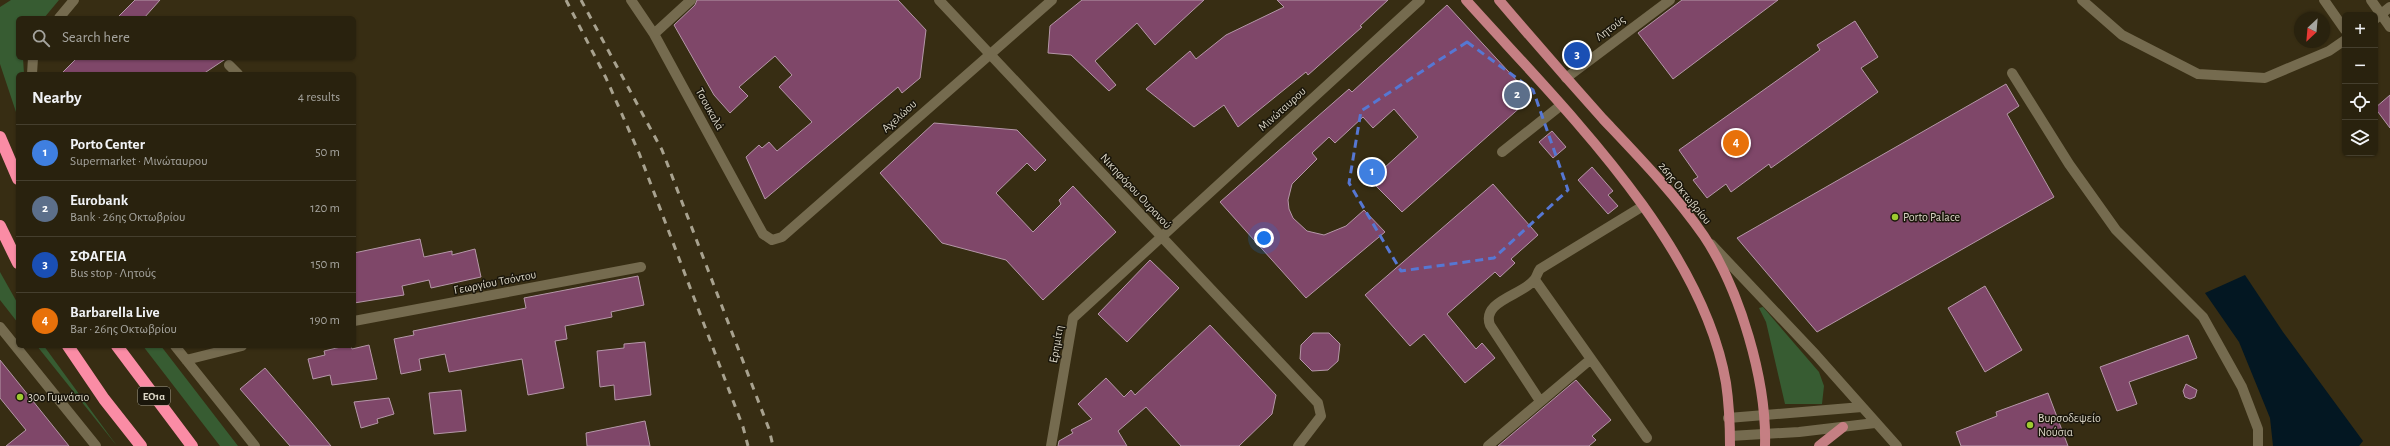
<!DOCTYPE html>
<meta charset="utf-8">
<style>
:root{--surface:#29220e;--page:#312a17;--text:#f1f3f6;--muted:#a5a49e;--line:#453f2e;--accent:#ea580c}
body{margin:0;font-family:"Alegreya Sans",sans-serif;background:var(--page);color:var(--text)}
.controls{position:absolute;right:12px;top:12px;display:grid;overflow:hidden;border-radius:6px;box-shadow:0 1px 3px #0004}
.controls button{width:36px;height:36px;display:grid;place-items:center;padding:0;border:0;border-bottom:1px solid var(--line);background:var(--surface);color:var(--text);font:20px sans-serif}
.compass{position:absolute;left:2294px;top:12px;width:36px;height:36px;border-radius:50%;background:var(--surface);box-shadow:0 1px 3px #0004;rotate:206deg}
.you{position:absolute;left:1264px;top:238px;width:14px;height:14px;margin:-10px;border:3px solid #fff;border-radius:50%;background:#1a73e8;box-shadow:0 0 0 6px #1a73e833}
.badge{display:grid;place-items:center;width:26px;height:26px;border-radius:50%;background:var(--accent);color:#fff;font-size:13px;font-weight:700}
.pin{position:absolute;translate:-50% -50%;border:2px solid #fff;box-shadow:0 1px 4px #0006}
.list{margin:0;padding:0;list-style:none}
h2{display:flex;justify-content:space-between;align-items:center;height:52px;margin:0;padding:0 16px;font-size:17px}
h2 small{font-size:13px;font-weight:400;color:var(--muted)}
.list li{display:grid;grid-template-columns:26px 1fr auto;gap:12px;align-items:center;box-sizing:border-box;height:56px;padding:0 16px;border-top:1px solid var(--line)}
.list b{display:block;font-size:15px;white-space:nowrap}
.list p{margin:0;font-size:13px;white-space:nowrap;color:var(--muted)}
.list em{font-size:13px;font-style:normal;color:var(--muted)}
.icon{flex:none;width:22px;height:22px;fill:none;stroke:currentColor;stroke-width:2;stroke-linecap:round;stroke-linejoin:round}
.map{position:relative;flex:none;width:2390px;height:446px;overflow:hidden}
.search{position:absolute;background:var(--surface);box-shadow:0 1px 3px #0004;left:16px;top:16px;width:340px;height:44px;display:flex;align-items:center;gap:10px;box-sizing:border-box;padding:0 14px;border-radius:6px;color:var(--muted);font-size:15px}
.panel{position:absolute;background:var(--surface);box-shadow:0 1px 3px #0004;left:16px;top:72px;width:340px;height:276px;border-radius:6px}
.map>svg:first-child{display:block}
</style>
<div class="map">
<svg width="2390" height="446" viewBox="0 0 2390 446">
<rect width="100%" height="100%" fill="#372d13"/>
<!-- green -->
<path fill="#375c32" d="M 11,0 L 59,0 L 44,18 L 18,18 L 18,58 L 23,58 L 24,74 L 18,74 L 18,118 L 0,64 L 0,7 Z
M 0,272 L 18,304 L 18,323 L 0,300 Z
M 1763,307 L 1819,372 L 1824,386 L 1822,404 L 1785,404 L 1766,322 L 1759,308 Z
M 37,346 L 44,346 L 117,446 Z
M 143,346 L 161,346 L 238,446 L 220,446 Z"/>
<!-- water -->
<path fill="#031722" d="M 2245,275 L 2283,332 L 2363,441 L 2359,446 L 2273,446 L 2270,418 L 2239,342 L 2205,293 Z"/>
<!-- building -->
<path fill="#7f4769" stroke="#b597a8" d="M 135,0 L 160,0 L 144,18 L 117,18 Z
M 697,0 L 898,0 L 926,30 L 920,78 L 902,93 L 898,87 L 765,199 L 746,157 L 759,145 L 762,148 L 769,142 L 777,151 L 812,122 L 779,87 L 792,75 L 775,56 L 739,87 L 748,96 L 730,113 L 714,95 L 674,25 L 695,5 Z
M 1082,0 L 1204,0 L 1155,45 L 1137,23 L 1095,61 L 1116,85 L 1109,91 L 1071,55 L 1048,53 L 1050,26 Z
M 1277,0 L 1388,0 L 1360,26 L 1362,27 L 1308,75 L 1306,72 L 1238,127 L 1224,105 L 1194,127 L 1146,89 L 1190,51 L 1196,59 L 1226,35 L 1284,7 Z
M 1682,0 L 1778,0 L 1673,79 L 1638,33 Z
M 1447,5 L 1532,97 L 1402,212 L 1373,183 L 1385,171 L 1383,169 L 1418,137 L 1394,109 L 1373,128 L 1363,117 L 1335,143 L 1329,137 L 1312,153 L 1317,159 L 1292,184 L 1288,200 L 1289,209 L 1293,218 L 1307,231 L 1324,235 L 1346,226 L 1364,210 L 1385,232 L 1306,298 L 1220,202 L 1349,89 L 1352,92 Z
M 1855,21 L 1878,57 L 1861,68 L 1878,92 L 1771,168 L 1769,164 L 1731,192 L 1726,184 L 1707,198 L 1693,180 L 1698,177 L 1679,150 L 1820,50 L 1817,45 Z
M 77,58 L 227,58 L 203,74 L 61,74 Z
M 2006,84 L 2019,106 L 2007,114 L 2054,197 L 1817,332 L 1737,238 Z
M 2390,95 L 2390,128 L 2375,108 Z
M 934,123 L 1017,130 L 1046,160 L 1035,171 L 1027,163 L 996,193 L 1033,232 L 1061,204 L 1059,200 L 1073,186 L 1116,232 L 1043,300 L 1006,260 L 942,243 L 880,173 Z
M 1552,131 L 1566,147 L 1553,158 L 1539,142 Z
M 1592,167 L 1613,191 L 1608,195 L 1618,206 L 1608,214 L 1578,180 Z
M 1493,184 L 1538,235 L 1511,259 L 1515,263 L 1500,277 L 1495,272 L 1447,314 L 1476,349 L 1482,343 L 1495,358 L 1465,383 L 1424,334 L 1410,346 L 1365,295 Z
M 420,239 L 424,257 L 452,251 L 452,255 L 475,249 L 481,277 L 431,288 L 429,280 L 402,286 L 404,295 L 354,303 L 354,253 Z
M 1150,260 L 1179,288 L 1127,342 L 1098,314 Z
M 638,276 L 644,305 L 611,312 L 612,317 L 565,326 L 567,339 L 555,341 L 564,388 L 528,395 L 522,359 L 449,372 L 445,354 L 419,359 L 421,370 L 401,374 L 394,339 L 414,335 L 413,331 L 526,308 L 524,298 Z
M 1985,286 L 2022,350 L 1985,372 L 1948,308 Z
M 1210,325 L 1276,395 L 1272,414 L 1239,446 L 1181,446 L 1146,407 L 1118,431 L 1127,446 L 1058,446 L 1059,441 L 1073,433 L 1071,430 L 1092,419 L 1078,404 L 1106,378 L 1124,397 L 1131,390 L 1135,395 Z
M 1313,333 L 1329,333 L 1340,344 L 1338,361 L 1328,370 L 1312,371 L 1300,359 L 1301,345 Z
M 2188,335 L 2197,358 L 2129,382 L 2137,404 L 2117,411 L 2100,367 Z
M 645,342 L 651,395 L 615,400 L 614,385 L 600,387 L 597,351 L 624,348 L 624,344 Z
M 369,345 L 377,379 L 332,385 L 330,375 L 313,379 L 308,359 L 325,355 L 324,351 L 345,346 L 351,346 L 352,349 Z
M 0,360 L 69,446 L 6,446 L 26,430 L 0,398 Z
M 265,368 L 312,423 L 331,446 L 290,446 L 240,389 Z
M 1576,380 L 1611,420 L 1592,436 L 1596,440 L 1589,446 L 1498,446 Z
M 2186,384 L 2197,390 L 2195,397 L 2190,399 L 2185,397 L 2183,391 Z
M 461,390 L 466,431 L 434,434 L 429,393 Z
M 2048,393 L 2068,446 L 1961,446 L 1956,432 L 1997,416 L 1996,412 Z
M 389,398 L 394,414 L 377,419 L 378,423 L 361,428 L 354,402 Z
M 645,421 L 650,446 L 587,446 L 586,433 Z"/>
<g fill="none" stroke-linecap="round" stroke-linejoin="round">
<!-- minor -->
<path stroke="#756b4f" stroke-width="10" d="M 631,0 L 654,34 L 763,234 L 772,240 L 782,237 L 1052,0
M 939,0 L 1318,403 L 1321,416 L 1298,446
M 2082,0 L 2122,35 L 2198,74 L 2265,78 L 2329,51 L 2345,40
M 2324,0 L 2345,30
M 2371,0 L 2390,27
M 59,18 L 74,0
M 2375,19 L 2390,7
M 654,34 L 691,0
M 229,65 L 238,74
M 2012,73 L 2069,164 L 2116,230 L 2203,317 L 2242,387 L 2258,429 L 2258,446
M 32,74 L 33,58
M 1566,78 L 1670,0
M 1502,152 L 1560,106
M 1711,244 L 1816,355 L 1897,446
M 1535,280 L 1647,438
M 354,321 L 641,267
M 0,327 L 96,446
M 175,346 L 255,446
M 186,360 L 242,346
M 1540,401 L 1490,325 C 1481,301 1523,295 1534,280 C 1537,277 1537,273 1540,269 L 1643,206
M 1728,418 L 1862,407
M 1730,436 L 1799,432 L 1875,423
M 1051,446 L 1073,318 L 1420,0
M 1488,446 L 1591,359"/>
<!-- major -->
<path stroke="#c57f83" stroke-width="10" d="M 1466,0 C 1559,104 1702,241 1726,383 C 1729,403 1730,425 1730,446
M 1499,0 C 1533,40 1568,80 1603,119 C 1638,156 1675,194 1704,236 C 1740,290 1767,381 1765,446
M 1819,446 L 1843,427"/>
<!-- highway -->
<path stroke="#fa8ca5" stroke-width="12" d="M 0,137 L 18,179
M 0,226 L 18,263
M 68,346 L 104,399 L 141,446
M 117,346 L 192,446"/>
<!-- rail -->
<path stroke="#a8a28f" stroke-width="3" stroke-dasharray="7 7" stroke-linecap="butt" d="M 566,0 L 606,78 L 639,153 L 743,427 L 748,446
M 581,0 L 662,150 L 769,429 L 773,446"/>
</g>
<!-- marked area -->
<path fill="none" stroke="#5677d3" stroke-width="3" stroke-dasharray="8 5" stroke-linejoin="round" d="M 1467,42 L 1533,90 L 1568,190 L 1494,258 L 1401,271 L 1349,183 L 1361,111 Z"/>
<!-- markers -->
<g fill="#9dca30" stroke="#1a160b" stroke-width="1.5">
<circle cx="1895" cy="217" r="4"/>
<circle cx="20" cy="397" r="4"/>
<circle cx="2030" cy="425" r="4"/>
</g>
<g text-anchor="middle" stroke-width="3" stroke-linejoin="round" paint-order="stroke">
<!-- shield labels -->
<rect fill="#1a160b" stroke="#a19c8e" stroke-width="1" x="138" y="387" width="32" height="18" rx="3"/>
<g font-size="11" font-weight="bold" fill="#dbd6c6">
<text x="154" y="400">ΕΟ1α</text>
</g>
<!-- street labels -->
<g font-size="12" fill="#dbd6c6" stroke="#1a160b">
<text transform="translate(1610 28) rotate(-37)" y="4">Λητούς</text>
<text transform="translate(710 109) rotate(61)" y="4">Τσουκαλά</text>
<text transform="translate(1282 109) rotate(-42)" y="4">Μινώταυρου</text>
<text transform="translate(899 116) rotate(-42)" y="4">Αχελώου</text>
<text transform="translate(1136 191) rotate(47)" y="4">Νικηφόρου Ουρανού</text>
<text transform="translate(1685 193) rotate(51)" y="4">26ης Οκτωβρίου</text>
<text transform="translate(495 282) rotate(-11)" y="4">Γεωργίου Τσόντου</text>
<text transform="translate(1056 344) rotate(-80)" y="4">Ερημίτη</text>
</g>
<!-- poi labels -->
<g font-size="12" fill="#dbd6c6" stroke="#1a160b" text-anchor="start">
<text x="1903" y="221">Porto Palace</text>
<text x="28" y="401">30ο Γυμνάσιο</text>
<text x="2038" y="422">Βυρσοδεψείο<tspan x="2038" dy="14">Νούσια</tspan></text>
</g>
</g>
</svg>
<div class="controls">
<button>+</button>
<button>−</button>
<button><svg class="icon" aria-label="locate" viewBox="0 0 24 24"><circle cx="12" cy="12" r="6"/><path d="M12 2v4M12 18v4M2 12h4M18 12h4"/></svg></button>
<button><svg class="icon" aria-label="layers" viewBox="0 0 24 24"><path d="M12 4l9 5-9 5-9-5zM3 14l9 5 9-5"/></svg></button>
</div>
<svg class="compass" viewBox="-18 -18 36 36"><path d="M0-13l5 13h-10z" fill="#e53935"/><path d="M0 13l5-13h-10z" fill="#a5a49e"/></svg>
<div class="you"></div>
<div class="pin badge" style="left:1372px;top:172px;background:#3f7fe0">1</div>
<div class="pin badge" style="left:1517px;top:95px;background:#5c6f8a">2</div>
<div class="pin badge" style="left:1577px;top:55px;background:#1a4fb4">3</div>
<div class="pin badge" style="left:1736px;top:143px;background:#e8710a">4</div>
<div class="search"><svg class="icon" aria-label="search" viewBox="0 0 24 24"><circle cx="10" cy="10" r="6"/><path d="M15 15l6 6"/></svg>Search here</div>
<section class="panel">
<h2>Nearby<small>4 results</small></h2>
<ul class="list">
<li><span class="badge" style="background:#3f7fe0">1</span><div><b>Porto Center</b><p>Supermarket · Μινώταυρου</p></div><em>50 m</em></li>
<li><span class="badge" style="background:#5c6f8a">2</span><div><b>Eurobank</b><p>Bank · 26ης Οκτωβρίου</p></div><em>120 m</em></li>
<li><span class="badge" style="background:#1a4fb4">3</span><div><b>ΣΦΑΓΕΙΑ</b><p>Bus stop · Λητούς</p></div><em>150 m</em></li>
<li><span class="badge" style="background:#e8710a">4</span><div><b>Barbarella Live</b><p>Bar · 26ης Οκτωβρίου</p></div><em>190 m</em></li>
</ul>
</section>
</div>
